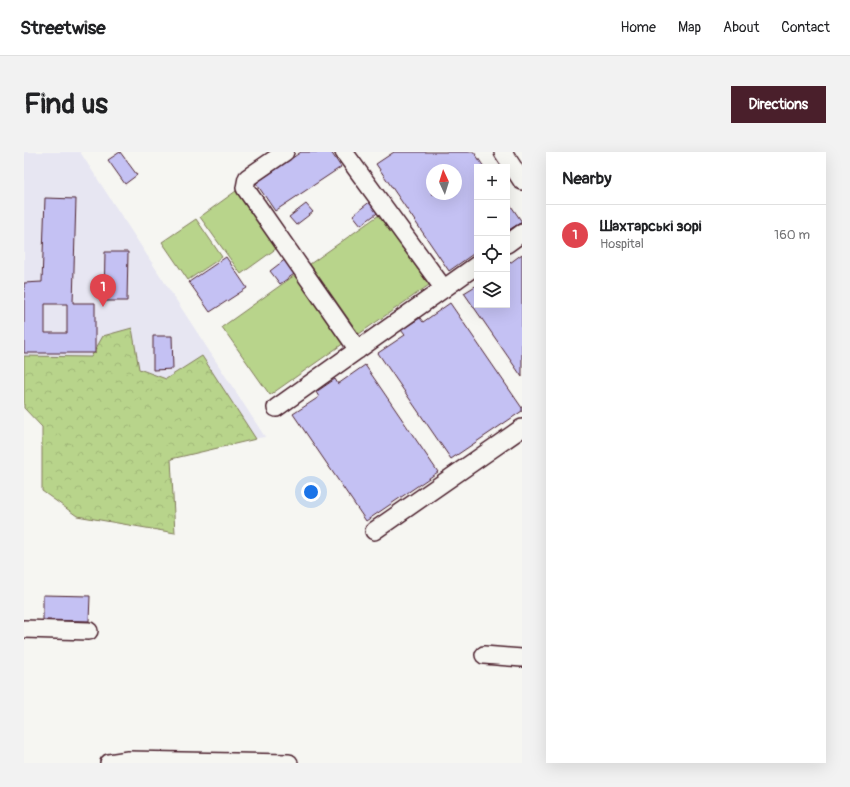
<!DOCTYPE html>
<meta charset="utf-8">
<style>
:root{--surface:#fff;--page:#f2f2f2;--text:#202124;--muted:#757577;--line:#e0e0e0;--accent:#4a1f2b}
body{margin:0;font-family:Pangolin,sans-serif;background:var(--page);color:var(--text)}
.controls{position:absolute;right:12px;top:12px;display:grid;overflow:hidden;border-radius:0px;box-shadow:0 4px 16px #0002}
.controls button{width:36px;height:36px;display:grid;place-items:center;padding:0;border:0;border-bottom:1px solid var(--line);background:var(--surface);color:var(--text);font:20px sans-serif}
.compass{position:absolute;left:402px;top:12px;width:36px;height:36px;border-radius:50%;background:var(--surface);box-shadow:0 4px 16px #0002;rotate:356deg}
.you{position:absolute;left:287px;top:340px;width:14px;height:14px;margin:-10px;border:3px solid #fff;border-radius:50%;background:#1a73e8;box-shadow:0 0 0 6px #1a73e833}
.badge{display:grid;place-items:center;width:26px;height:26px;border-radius:50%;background:var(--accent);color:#fff;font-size:13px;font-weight:700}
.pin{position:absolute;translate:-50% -33px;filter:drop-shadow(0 1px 2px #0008)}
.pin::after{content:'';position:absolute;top:21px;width:14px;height:12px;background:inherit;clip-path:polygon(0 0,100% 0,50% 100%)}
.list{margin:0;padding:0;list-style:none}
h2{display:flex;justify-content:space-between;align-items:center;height:52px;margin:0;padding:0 16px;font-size:17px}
h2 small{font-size:13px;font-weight:400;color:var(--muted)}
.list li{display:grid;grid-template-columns:26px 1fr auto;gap:12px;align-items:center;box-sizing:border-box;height:60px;padding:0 16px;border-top:1px solid var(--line)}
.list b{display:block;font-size:15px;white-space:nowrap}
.list p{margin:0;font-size:13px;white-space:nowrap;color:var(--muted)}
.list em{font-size:13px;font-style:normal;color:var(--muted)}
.icon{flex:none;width:22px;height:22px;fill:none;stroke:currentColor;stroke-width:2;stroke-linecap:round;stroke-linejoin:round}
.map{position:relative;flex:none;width:498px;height:611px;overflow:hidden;border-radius:0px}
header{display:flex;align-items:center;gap:24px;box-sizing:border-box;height:56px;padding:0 20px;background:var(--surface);border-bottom:1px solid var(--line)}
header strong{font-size:19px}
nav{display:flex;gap:22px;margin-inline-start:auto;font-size:14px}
.intro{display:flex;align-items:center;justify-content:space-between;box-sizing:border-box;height:96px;padding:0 24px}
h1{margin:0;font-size:28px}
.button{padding:10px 18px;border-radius:0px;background:var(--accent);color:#fff;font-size:14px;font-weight:700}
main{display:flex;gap:24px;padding:0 24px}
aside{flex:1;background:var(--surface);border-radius:0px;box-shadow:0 4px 16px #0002}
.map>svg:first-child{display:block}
</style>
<header>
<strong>Streetwise</strong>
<nav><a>Home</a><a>Map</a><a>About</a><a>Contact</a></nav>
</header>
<div class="intro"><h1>Find us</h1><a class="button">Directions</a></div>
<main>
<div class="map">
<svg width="498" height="611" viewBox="0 0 498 611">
<defs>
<pattern id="forest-crowns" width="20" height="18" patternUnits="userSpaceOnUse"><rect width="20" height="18" fill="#b8d48b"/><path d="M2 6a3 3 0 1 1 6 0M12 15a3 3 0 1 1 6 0" fill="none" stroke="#a0b678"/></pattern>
</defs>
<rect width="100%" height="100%" fill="#f6f6f2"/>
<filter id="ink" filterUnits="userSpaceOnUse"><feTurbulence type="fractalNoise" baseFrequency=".025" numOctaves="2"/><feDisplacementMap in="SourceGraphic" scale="8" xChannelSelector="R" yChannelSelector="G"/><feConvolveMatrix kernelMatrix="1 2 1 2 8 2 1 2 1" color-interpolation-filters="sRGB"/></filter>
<g filter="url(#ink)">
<!-- built -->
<path fill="#e7e6f2" d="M 0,0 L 56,0 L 241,285 L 142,299 L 0,252 Z"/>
<!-- forest -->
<path fill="url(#forest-crowns)" stroke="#817a5b" d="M 108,176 L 115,217 L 142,227 L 178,204 L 232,287 L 147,307 L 151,381 L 53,364 L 18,339 L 18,275 L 0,256 L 0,204 L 67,205 L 79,184 Z"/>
<!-- garden -->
<path fill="#b8d48b" stroke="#817a5b" d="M 212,39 L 253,96 L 217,122 L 176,65 Z
M 355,63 L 405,133 L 335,182 L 286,112 Z
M 172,67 L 198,105 L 164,128 L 138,90 Z
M 271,123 L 320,191 L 246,243 L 198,175 Z"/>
<!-- building -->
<path fill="#c4c1f3" stroke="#4a1f2b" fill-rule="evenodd" d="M 96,0 L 113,23 L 101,32 L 84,8 Z
M 277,0 L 307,0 L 317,15 L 251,59 L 232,31 Z
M 370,0 L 450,0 L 460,15 L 453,15 L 453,101 L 452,100 L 425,119 L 352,12 ZM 408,18 L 432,18 L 432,42 L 408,42 Z
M 21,46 L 52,47 L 49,151 L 71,151 L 71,201 L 0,201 L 0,131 L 18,130 ZM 21,152 L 43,152 L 43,181 L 21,181 Z
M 348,48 L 356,59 L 337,73 L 329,63 Z
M 483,48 L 498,70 L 483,79 Z
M 282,52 L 289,60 L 272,73 L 265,65 Z
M 81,100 L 104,100 L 103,149 L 80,149 Z
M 498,102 L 498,225 L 440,141 L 453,133 L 453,153 L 483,153 L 483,107 L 486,111 Z
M 202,105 L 223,136 L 186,160 L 165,130 Z
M 263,106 L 273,120 L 256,132 L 246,119 Z
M 426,151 L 498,256 L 498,259 L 427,307 L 354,201 L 381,183 L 377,178 L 396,166 L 399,170 Z
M 129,184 L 148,184 L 149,217 L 129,218 Z
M 341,213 L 414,320 L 342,369 L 269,262 L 295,245 L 292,240 L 311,227 L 314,232 Z
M 19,443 L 66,444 L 65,469 L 19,468 Z"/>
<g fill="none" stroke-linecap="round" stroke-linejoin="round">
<!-- minor casing -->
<g stroke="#4a1f2b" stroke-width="20">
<path id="minor" d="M 261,0 L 223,26 L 221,36 L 334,198
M 320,0 L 420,137
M 479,0 L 498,29
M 483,92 L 498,81
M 252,256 L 453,113
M 350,379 L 498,276
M 0,477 L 65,479
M 460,503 L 498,506
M 85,611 L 104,608 L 265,611"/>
</g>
<!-- minor -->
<use href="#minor" stroke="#f6f6f2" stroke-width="17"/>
</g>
</g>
</svg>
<div class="controls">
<button>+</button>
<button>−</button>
<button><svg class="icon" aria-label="locate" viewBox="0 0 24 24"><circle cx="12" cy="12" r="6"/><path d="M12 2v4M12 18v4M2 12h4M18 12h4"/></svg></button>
<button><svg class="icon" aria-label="layers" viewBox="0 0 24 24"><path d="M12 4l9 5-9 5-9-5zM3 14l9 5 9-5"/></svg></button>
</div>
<svg class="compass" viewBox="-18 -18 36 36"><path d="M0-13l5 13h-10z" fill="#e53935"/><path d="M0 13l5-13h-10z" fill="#757577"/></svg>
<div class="you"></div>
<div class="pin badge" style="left:79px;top:155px;background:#e0444e">1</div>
</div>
<aside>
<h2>Nearby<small></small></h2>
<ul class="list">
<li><span class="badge" style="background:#e0444e">1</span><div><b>Шахтарські зорі</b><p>Hospital</p></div><em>160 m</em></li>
</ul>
</aside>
</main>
